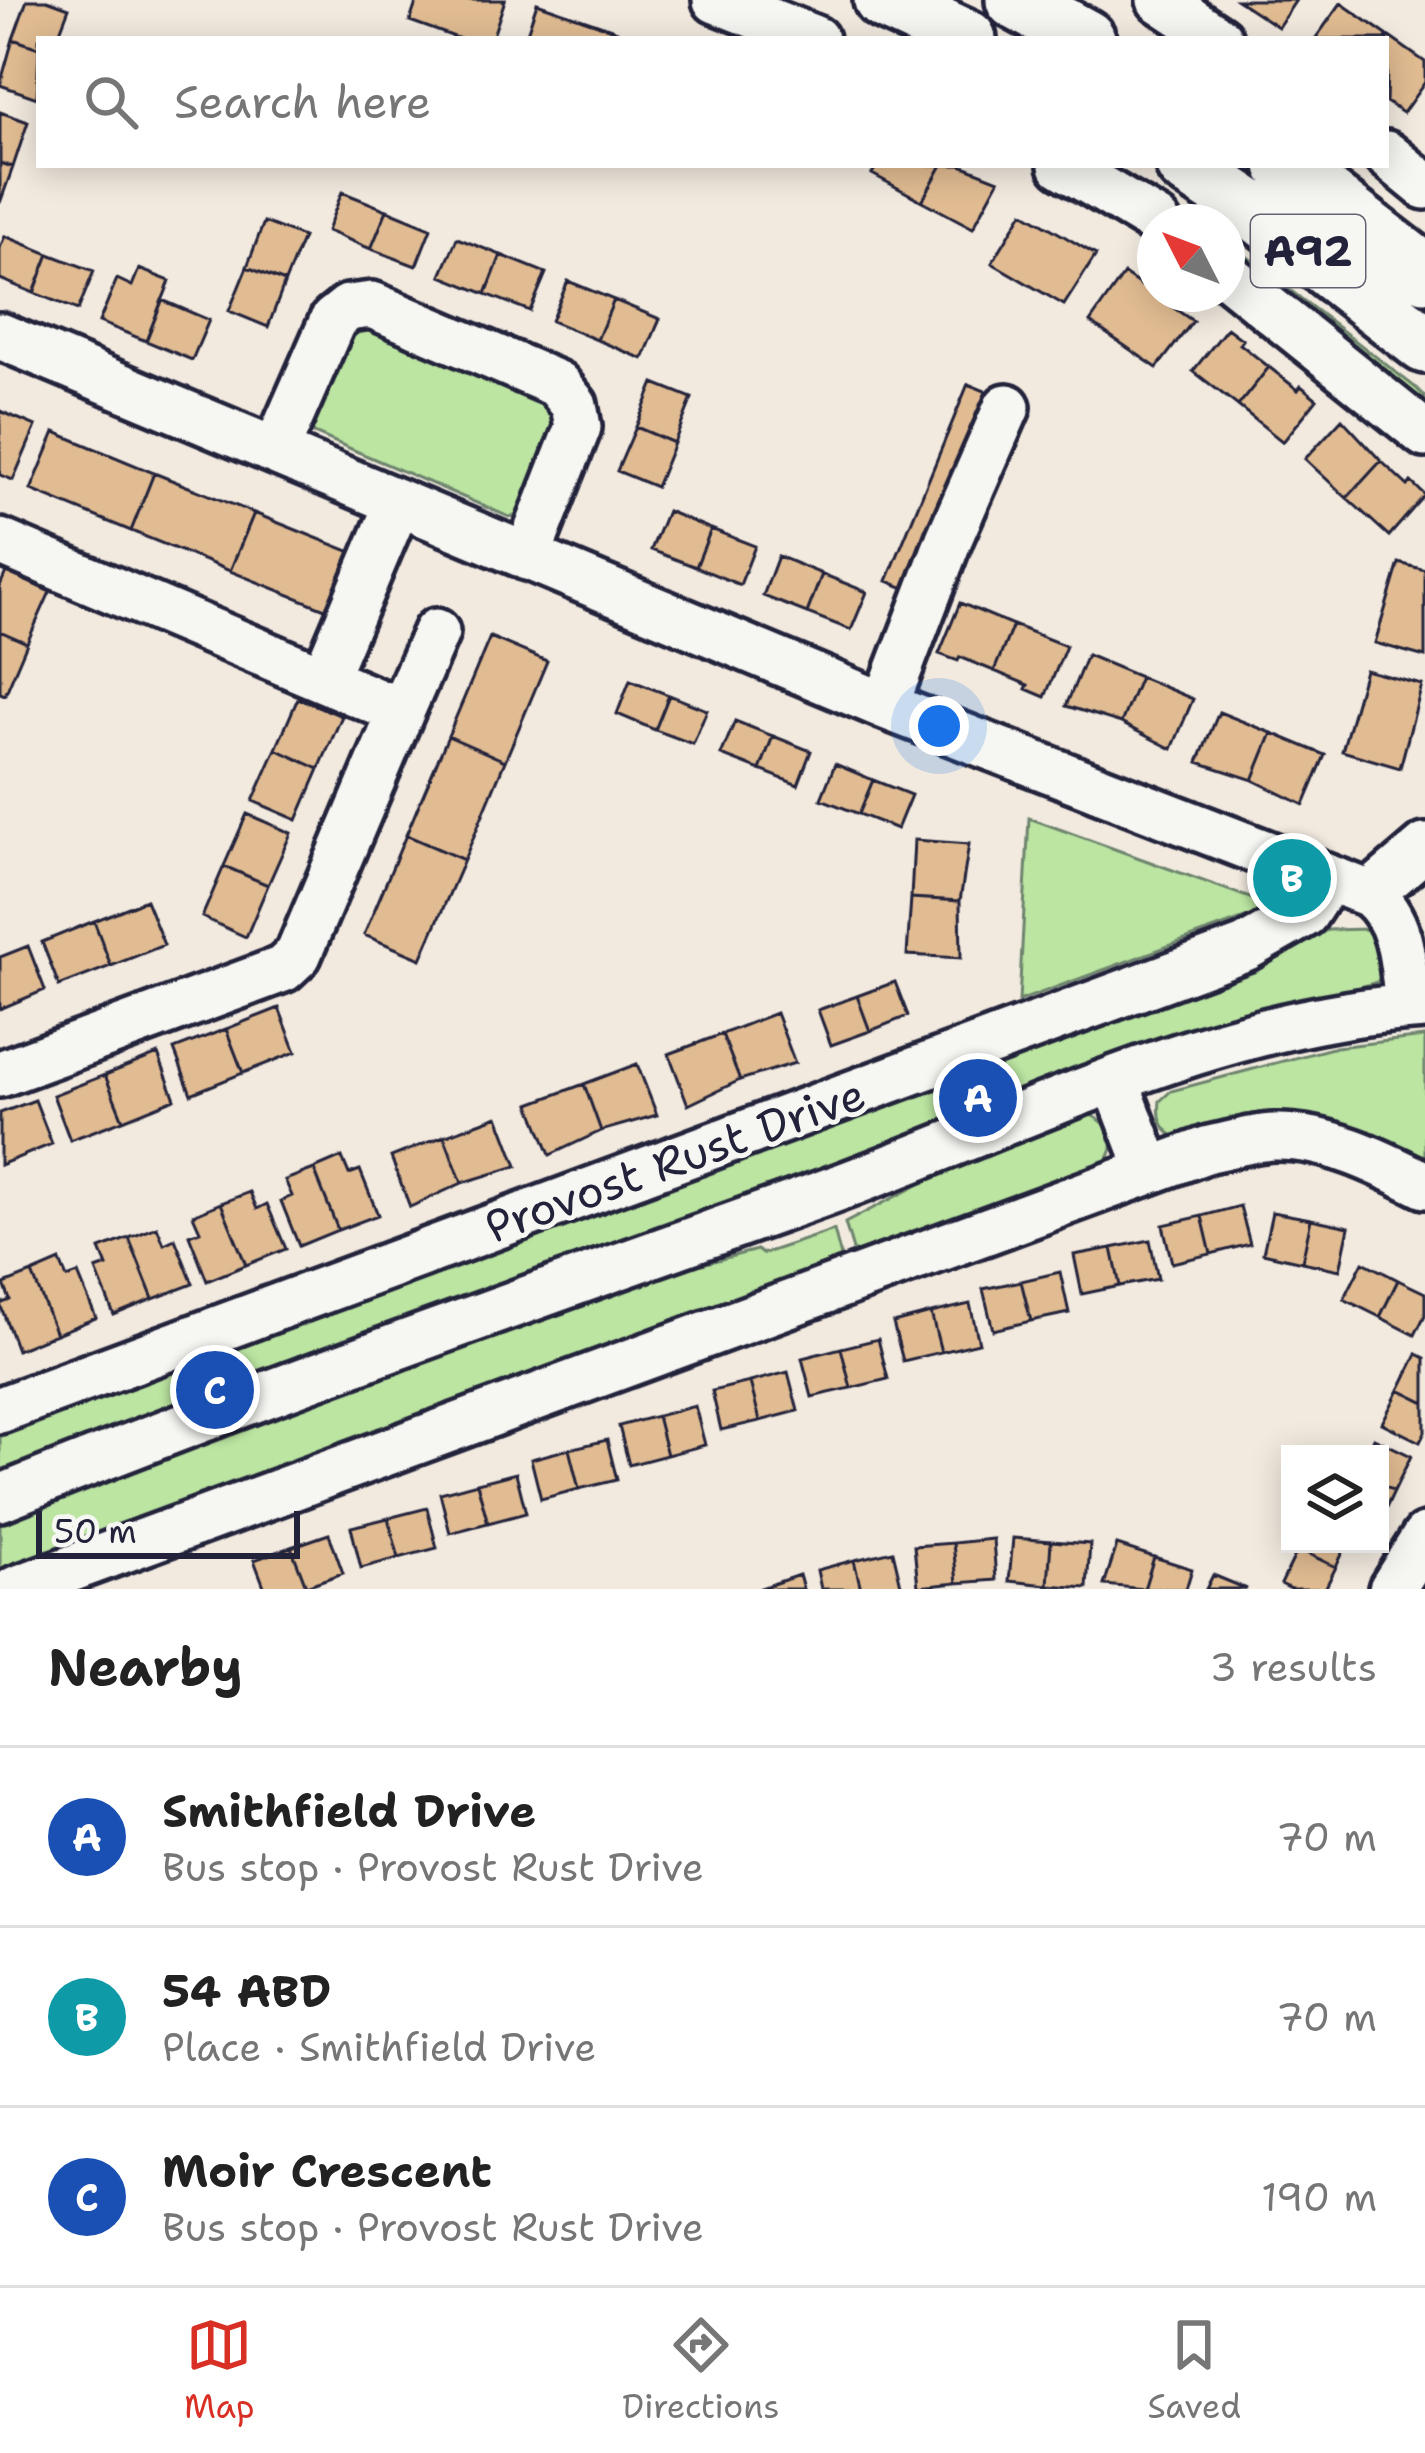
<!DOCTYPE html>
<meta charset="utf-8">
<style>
:root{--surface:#fff;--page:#f2f2f2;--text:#222;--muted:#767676;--line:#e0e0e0;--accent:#d93025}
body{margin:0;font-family:"Shantell Sans",sans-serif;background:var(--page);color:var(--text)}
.controls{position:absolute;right:36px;bottom:36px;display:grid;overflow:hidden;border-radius:0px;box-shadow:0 6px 30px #0003}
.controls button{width:108px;height:108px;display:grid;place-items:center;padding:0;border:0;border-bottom:3px solid var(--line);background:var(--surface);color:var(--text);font:60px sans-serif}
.compass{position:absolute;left:1137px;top:204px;width:108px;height:108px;border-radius:50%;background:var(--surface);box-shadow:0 6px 30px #0003;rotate:312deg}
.scale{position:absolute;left:36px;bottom:30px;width:264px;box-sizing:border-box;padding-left:12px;border:6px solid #22223b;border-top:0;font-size:33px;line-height:42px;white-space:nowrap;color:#22223b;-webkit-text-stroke:9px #f6f6f2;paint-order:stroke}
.you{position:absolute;left:939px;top:726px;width:42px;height:42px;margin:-30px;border:9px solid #fff;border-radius:50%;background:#1a73e8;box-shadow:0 0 0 18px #1a73e833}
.badge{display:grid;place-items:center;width:78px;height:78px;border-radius:50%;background:var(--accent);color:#fff;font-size:39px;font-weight:700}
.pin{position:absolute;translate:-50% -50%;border:6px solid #fff;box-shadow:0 3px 12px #0006}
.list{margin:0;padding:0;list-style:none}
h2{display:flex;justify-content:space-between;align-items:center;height:156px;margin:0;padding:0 48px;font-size:51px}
h2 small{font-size:39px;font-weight:400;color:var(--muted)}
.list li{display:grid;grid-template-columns:78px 1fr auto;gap:36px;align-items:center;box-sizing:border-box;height:180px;padding:0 48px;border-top:3px solid var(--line)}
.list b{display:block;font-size:45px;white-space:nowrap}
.list p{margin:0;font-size:39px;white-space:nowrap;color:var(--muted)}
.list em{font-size:39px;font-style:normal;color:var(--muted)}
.icon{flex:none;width:66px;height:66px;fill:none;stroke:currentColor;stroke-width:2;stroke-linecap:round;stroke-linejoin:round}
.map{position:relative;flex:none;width:1425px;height:1589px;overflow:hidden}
.search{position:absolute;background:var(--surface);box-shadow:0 6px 30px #0003;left:36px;right:36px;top:36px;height:132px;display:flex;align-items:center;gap:30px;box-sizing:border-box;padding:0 42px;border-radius:0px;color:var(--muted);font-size:45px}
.sheet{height:696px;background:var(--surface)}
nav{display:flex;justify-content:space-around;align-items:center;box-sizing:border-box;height:168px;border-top:3px solid var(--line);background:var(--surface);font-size:33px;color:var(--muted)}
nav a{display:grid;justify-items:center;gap:6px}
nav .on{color:var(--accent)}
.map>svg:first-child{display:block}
</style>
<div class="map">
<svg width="1425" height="1589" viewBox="0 0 1425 1589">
<rect width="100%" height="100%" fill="#f2eadf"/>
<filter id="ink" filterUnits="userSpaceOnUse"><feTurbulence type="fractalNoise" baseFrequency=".00833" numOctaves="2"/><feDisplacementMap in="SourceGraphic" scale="24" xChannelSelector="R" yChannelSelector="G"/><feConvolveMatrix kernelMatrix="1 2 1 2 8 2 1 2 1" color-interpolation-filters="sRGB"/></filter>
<g filter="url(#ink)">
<!-- green -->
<path fill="#bbe5a1" stroke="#6e846e" stroke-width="3" d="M 1227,241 L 1416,388 L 1425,397 L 1425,411 L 1227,252 Z
M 380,323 L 553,405 L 559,436 L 530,513 L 509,517 L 314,433 L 302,410 L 339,333 Z
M 1029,818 L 1275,907 L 1019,1001 Z
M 1368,929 L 1387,944 L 1388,965 L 1377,982 L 1111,1062 L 0,1475 L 0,1424 L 1328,930 Z
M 1425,1037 L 1425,1170 L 1175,1138 C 1161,1127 1158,1119 1160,1101 L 1171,1091 L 1336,1047 Z
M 1082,1112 C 1115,1121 1123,1149 1097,1171 L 856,1260 L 845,1223 L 979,1153 Z
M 834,1230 L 843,1265 L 0,1579 L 0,1521 L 9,1517 L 211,1435 L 642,1279 L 757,1250 L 762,1254 Z"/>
<!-- building -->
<path fill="#e1bc92" stroke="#22223b" stroke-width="3" d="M 27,0 L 47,0 L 69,8 L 57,39 L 39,39 L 39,48 L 13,39 Z
M 417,0 L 505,0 L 492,39 L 460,39 L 410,21 Z
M 1237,0 L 1296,0 L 1278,27 Z
M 537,3 L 617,31 L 614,39 L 525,39 Z
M 1341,3 L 1388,36 L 1385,39 L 1315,39 Z
M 1388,36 L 1425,62 L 1425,82 L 1403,113 L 1386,102 Z
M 13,39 L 39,48 L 37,98 L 0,85 Z
M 0,112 L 28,122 L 13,167 L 0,163 Z
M 0,163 L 13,167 L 0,203 Z
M 877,165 L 942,165 L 922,201 L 872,174 Z
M 942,165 L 961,165 L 999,180 L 973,228 L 922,201 Z
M 342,192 L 387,210 L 371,249 L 327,231 Z
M 387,210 L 431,228 L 416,266 L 371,249 Z
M 1023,212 L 1096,255 L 1064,305 L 992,263 Z
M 264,222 L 303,237 L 285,282 L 247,267 Z
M 5,236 L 49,254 L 34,293 L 0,279 L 0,248 Z
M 457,238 L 501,255 L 486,294 L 441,276 Z
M 49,254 L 94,271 L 78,310 L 34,293 Z
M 501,255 L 546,273 L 530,311 L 486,294 Z
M 247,267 L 285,282 L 268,327 L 229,311 Z
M 139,269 L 170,281 L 146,341 L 99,322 L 117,279 L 132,286 Z
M 1124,274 L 1193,321 L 1157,368 L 1090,322 Z
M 568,281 L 614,300 L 597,340 L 551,321 Z
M 162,300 L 209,320 L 192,360 L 146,341 Z
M 614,300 L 660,319 L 643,359 L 597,340 Z
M 1227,328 L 1243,340 L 1240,344 L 1269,367 L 1238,406 L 1193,371 Z
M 1269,367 L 1298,390 L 1301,386 L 1317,399 L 1283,442 L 1238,406 Z
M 654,383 L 692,398 L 674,443 L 636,427 Z
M 968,384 L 995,395 L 914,592 L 887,581 Z
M 0,411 L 36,426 L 13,480 L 0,475 Z
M 1342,419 L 1381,461 L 1347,498 L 1305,459 Z
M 636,427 L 674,443 L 656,487 L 617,471 Z
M 55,432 L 154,473 L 131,531 L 31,490 Z
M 1381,461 L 1408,486 L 1411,482 L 1425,495 L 1389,536 L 1347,498 Z
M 154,473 L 254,513 L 230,571 L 131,531 Z
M 667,511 L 711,529 L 696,567 L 651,550 Z
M 254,513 L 354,553 L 330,611 L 230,571 Z
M 711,529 L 755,546 L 740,585 L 696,567 Z
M 778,556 L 822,574 L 807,613 L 763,596 Z
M 1399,563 L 1425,570 L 1425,657 L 1375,643 Z
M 6,572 L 50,592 L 27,643 L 0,631 L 0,586 Z
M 822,574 L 867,592 L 851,630 L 807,613 Z
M 960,603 L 1013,625 L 994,671 L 960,657 L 958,661 L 939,654 Z
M 1013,625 L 1066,646 L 1045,697 L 1026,689 L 1028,685 L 994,671 Z
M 0,631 L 27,643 L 5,695 L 0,693 Z
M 490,637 L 547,661 L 505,761 L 448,736 Z
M 1087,655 L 1140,677 L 1121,723 L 1066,706 Z
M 1365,670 L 1422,685 L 1400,768 L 1342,751 Z
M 1140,677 L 1193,699 L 1172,749 L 1121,723 Z
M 630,680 L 669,695 L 655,730 L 617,714 Z
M 669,695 L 707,710 L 693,744 L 655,730 Z
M 298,698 L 342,716 L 319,769 L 276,749 Z
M 1219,712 L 1272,733 L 1253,780 L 1198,762 Z
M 735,721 L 773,736 L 760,770 L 721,755 Z
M 1272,733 L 1325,755 L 1304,805 L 1253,780 Z
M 448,736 L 505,761 L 464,860 L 406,835 Z
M 773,736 L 811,751 L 798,785 L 760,770 Z
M 276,749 L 319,769 L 297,820 L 253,801 Z
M 835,764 L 873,780 L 859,814 L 821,799 Z
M 873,780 L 911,795 L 897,829 L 859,814 Z
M 247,814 L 291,833 L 268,885 L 224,866 Z
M 406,835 L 464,860 L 421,959 L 364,935 Z
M 914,840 L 969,844 L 960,901 L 911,898 Z
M 224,866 L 268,885 L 246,937 L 202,917 Z
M 911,898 L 960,901 L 961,958 L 907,955 Z
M 146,900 L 164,945 L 111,966 L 94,921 Z
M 94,921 L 111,966 L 59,986 L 42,942 Z
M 28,946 L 45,990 L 0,1009 L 0,957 Z
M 895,982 L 908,1016 L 870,1031 L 857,996 Z
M 857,996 L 870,1031 L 831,1045 L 818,1010 Z
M 279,1008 L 296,1052 L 243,1073 L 226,1029 Z
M 776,1013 L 795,1063 L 740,1080 L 722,1034 Z
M 226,1029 L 243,1073 L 191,1094 L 174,1049 Z
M 722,1034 L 740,1080 L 688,1105 L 669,1054 Z
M 158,1054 L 175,1099 L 123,1120 L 105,1075 Z
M 637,1064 L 657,1115 L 601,1131 L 584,1084 Z
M 105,1075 L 123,1120 L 70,1140 L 53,1095 Z
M 584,1084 L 601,1131 L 550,1155 L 530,1104 Z
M 35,1100 L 52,1144 L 0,1165 L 0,1113 Z
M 498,1116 L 517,1166 L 462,1183 L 444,1136 Z
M 444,1136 L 462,1183 L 410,1207 L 391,1157 Z
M 342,1157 L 349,1174 L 360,1170 L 378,1215 L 338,1230 L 314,1169 Z
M 314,1169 L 338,1230 L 299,1246 L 281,1201 L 292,1196 L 285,1180 Z
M 250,1192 L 257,1209 L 267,1204 L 286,1249 L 246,1265 L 221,1203 Z
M 221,1203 L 246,1265 L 207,1281 L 189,1235 L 200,1231 L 193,1215 Z
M 1240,1206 L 1250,1244 L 1211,1254 L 1202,1216 Z
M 1272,1212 L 1311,1219 L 1302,1262 L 1263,1253 Z
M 1202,1216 L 1211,1254 L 1172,1263 L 1163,1225 Z
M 1311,1219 L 1349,1227 L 1340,1270 L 1302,1262 Z
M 157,1227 L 164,1244 L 175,1239 L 193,1284 L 153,1299 L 129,1238 Z
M 129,1238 L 153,1299 L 114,1315 L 96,1270 L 107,1266 L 100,1249 Z
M 1150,1240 L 1158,1279 L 1120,1286 L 1112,1248 Z
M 1112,1248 L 1120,1286 L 1082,1294 L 1074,1255 Z
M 60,1261 L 67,1278 L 78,1274 L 96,1318 L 56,1334 L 32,1273 Z
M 1363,1262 L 1398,1280 L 1380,1317 L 1344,1299 Z
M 1060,1272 L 1069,1313 L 1031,1321 L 1021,1281 Z
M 32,1273 L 56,1334 L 17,1350 L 0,1304 L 10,1300 L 4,1284 Z
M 1398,1280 L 1425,1293 L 1425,1315 L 1415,1335 L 1380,1317 Z
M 1021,1281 L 1031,1321 L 993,1330 L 983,1289 Z
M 970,1304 L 979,1343 L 941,1352 L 931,1313 Z
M 931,1313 L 941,1352 L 903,1361 L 893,1323 Z
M 878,1339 L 888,1379 L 851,1388 L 841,1348 Z
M 841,1348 L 851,1388 L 812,1397 L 802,1358 Z
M 1417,1354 L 1425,1358 L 1425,1403 L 1399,1390 Z
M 788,1372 L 798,1411 L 760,1421 L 750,1382 Z
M 750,1382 L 760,1421 L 721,1430 L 712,1391 Z
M 1399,1390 L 1425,1403 L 1425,1432 L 1420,1442 L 1382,1423 Z
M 695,1406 L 705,1445 L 667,1455 L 657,1416 Z
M 657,1416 L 667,1455 L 629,1465 L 619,1426 Z
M 1374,1438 L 1411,1456 L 1394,1491 L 1380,1484 L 1380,1454 L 1367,1454 Z
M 607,1440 L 617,1480 L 579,1489 L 569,1449 Z
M 569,1449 L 579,1489 L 541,1499 L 531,1459 Z
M 516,1473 L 526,1513 L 488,1523 L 477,1483 Z
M 477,1483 L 488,1523 L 450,1533 L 440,1493 Z
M 1380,1484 L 1394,1491 L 1380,1521 Z
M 427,1508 L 437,1548 L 399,1558 L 388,1518 Z
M 388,1518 L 399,1558 L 361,1568 L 351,1527 Z
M 329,1534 L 343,1573 L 306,1586 L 291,1547 Z
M 1013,1538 L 1051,1541 L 1048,1585 L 1009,1581 Z
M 993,1539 L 996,1580 L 957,1583 L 953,1543 Z
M 1051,1541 L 1090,1544 L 1087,1588 L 1048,1585 Z
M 953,1543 L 957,1583 L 918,1587 L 914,1546 Z
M 1301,1544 L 1347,1544 L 1336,1567 L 1298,1549 Z
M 1117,1545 L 1154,1557 L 1144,1589 L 1104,1585 Z
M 291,1547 L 306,1586 L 265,1589 L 254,1560 Z
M 1298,1549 L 1336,1567 L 1325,1589 L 1291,1589 L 1281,1584 Z
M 893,1551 L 902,1589 L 861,1589 L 854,1560 Z
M 1154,1557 L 1192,1569 L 1186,1589 L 1144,1589 Z
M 854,1560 L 861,1589 L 821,1589 L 817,1570 Z
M 799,1575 L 803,1589 L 762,1589 L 761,1588 Z
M 1213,1575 L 1247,1589 L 1206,1589 Z"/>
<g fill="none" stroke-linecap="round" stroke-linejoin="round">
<!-- minor casing -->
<g stroke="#22223b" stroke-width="54">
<path id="minor" d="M 716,0 L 815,39
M 1160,0 L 1219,39
M 1386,154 L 1425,186
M 1062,165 L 1157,222
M 1227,275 L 1425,434
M 0,336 L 885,706 L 1370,894 C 1404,922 1403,966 1408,1007
M 276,450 L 333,320 L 348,308 L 372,305 L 557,384 L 574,405 L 578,427 L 527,557
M 0,542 L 401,712 L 298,955 L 283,969 L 0,1074
M 324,678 L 398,503
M 885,706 L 949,539 L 1007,407
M 401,712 L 436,632
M 1370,894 L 1425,847
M 1115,1080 L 1149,1169
M 0,1410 L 1245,948 L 1305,914 L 1328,879
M 0,1498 C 270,1389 545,1293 819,1195 C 1016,1124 1212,1019 1425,1006
M 16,1589 L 1209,1149 C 1230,1145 1252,1138 1274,1137 C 1328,1136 1378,1161 1425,1185
M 1392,1589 L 1425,1537"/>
</g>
<!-- major casing -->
<g stroke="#22223b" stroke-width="66">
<path id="major" d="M 883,0 L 967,39
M 1015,0 L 1086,39
M 1185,165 L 1260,215 L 1425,344
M 1285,165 L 1425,273"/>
</g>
<!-- minor -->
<use href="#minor" stroke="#f6f6f2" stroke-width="45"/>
<!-- major -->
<use href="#major" stroke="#f6f6f2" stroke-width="57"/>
</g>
</g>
<g text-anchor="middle" stroke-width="10" stroke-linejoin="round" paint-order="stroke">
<!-- shield labels -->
<rect fill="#f6f6f2" stroke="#626272" stroke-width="3" x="1251" y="215" width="114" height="72" rx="9"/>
<g font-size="42" font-weight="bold" fill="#22223b">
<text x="1308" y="266">A92</text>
</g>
<!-- street labels -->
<g font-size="45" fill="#22223b" stroke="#f6f6f2">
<text transform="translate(675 1160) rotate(-20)" y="16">Provost Rust Drive</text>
</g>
</g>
</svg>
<div class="controls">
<button><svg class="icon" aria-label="layers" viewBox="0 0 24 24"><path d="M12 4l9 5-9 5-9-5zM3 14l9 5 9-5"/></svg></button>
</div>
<svg class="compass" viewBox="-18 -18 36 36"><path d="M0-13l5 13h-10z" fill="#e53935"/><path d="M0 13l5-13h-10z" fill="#767676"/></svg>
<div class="scale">50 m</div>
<div class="you"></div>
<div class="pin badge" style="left:978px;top:1098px;background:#1a4fb4">A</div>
<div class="pin badge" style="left:1292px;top:878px;background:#0f9aa8">B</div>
<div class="pin badge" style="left:215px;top:1390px;background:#1a4fb4">C</div>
<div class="search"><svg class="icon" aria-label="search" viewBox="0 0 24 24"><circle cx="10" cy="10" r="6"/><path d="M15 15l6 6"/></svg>Search here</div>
</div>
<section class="sheet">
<h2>Nearby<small>3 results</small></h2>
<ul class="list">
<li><span class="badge" style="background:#1a4fb4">A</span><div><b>Smithfield Drive</b><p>Bus stop · Provost Rust Drive</p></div><em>70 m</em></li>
<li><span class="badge" style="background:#0f9aa8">B</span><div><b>54 ABD</b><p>Place · Smithfield Drive</p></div><em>70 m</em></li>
<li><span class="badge" style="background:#1a4fb4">C</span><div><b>Moir Crescent</b><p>Bus stop · Provost Rust Drive</p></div><em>190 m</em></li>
</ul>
</section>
<nav>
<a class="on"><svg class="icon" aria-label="map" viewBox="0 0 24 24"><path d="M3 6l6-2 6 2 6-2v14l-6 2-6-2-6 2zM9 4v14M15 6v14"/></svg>Map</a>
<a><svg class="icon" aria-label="directions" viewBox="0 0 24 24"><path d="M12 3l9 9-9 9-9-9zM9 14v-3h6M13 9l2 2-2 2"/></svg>Directions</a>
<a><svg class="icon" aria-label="saved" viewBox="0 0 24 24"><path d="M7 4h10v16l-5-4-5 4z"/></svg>Saved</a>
</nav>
